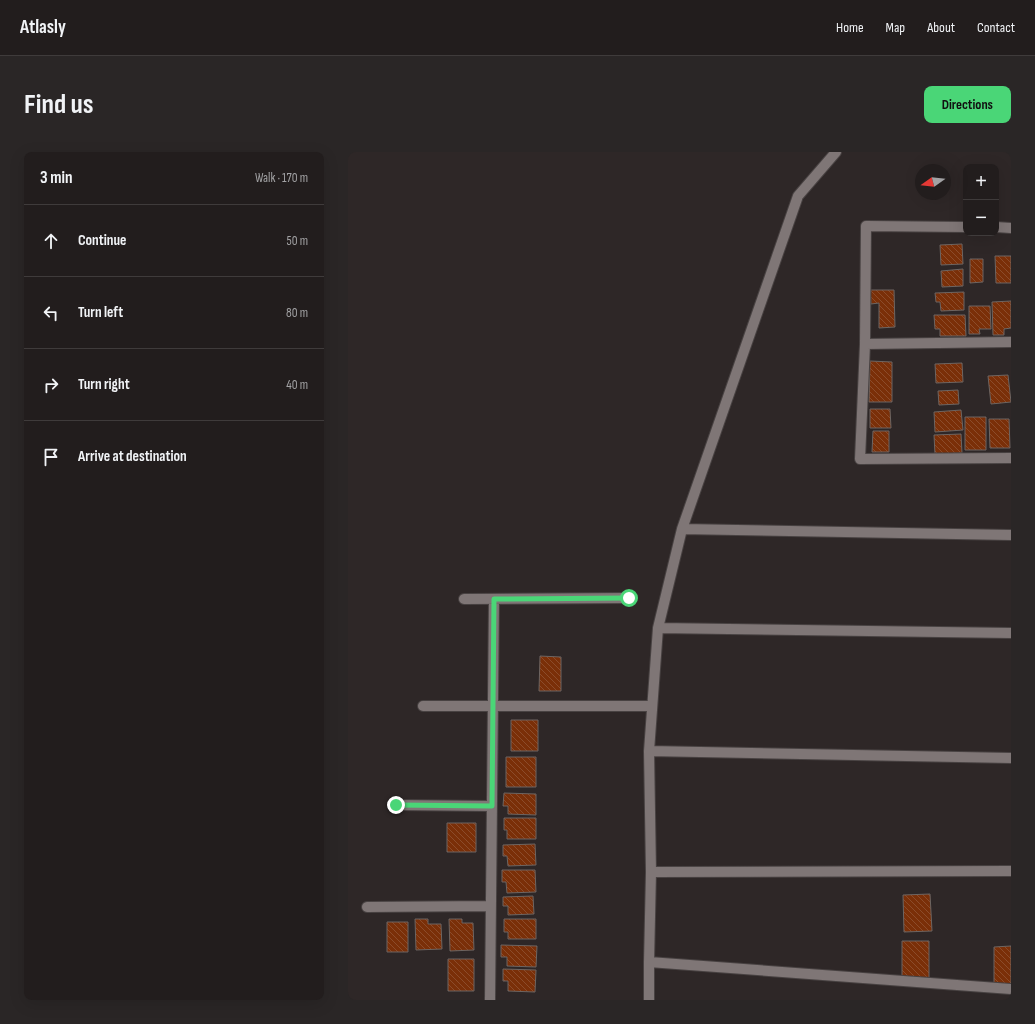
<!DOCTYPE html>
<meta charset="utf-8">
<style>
:root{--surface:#221d1d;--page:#2a2626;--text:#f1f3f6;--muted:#a2a2a4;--line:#3f3b3b;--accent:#4ad677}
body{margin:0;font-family:"Sofia Sans Condensed",sans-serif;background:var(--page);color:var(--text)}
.controls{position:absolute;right:12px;top:12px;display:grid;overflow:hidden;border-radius:8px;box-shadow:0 4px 16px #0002}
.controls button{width:36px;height:36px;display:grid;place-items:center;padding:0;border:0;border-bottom:1px solid var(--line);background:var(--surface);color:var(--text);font:20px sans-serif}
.compass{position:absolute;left:567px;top:12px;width:36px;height:36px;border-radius:50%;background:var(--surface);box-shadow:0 4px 16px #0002;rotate:255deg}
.stop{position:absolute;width:12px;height:12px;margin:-9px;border:3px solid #4ad677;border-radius:50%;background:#fff}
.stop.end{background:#4ad677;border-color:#fff;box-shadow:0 1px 4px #0008}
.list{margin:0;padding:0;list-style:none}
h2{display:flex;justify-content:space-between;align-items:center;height:52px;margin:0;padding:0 16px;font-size:17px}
h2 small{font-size:13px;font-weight:400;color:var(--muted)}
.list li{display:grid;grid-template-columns:26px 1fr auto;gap:12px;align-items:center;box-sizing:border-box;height:72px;padding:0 16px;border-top:1px solid var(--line)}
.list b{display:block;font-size:15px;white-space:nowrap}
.list em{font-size:13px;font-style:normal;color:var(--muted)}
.icon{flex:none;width:22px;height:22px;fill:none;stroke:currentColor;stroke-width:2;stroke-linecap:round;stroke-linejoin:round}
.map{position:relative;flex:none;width:663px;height:848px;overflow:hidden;border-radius:8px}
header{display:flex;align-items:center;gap:24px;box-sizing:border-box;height:56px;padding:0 20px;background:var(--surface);border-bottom:1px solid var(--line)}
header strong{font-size:19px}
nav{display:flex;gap:22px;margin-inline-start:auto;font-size:14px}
.intro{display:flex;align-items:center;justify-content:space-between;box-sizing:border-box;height:96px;padding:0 24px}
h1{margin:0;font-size:28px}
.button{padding:10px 18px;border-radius:8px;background:var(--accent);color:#111;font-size:14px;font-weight:700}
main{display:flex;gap:24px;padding:0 24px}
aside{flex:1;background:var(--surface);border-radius:8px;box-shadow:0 4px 16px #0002}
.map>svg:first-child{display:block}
</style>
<header>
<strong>Atlasly</strong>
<nav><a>Home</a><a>Map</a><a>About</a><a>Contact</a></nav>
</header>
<div class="intro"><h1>Find us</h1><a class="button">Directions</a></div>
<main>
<aside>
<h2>3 min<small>Walk · 170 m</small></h2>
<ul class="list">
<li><svg class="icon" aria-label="ahead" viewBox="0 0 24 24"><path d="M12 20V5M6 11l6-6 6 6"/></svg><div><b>Continue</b></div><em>50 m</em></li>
<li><svg class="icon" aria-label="left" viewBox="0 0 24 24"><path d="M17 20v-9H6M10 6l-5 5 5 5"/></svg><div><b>Turn left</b></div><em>80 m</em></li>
<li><svg class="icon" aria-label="right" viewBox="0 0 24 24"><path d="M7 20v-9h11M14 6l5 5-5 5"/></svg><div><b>Turn right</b></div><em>40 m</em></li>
<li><svg class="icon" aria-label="arrive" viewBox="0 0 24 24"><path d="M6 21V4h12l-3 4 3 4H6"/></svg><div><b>Arrive at destination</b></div></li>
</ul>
</aside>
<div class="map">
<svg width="663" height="848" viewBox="0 0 663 848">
<defs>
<pattern id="building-back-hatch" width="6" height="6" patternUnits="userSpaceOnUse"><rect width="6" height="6" fill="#7a2f08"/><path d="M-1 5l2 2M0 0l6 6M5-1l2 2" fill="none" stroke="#8c4c2b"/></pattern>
</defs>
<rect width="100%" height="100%" fill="#2e2727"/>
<!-- building -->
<path fill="url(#building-back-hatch)" stroke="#6d6562" d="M 614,92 L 615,112 L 593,113 L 592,93 Z
M 647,104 L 663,104 L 663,131 L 648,131 Z
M 622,107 L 635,107 L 635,130 L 622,131 Z
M 615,117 L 615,134 L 594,135 L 593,119 Z
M 522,138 L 546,138 L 547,175 L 531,176 L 531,151 L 523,152 Z
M 616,140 L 616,158 L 593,159 L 592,150 L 588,150 L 587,141 Z
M 663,149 L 663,176 L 656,177 L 656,183 L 645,183 L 644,150 Z
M 621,154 L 642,154 L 643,177 L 631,177 L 632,182 L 621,182 Z
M 586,163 L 617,163 L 618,184 L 592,184 L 592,177 L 587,177 Z
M 522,209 L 544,210 L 544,250 L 521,250 Z
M 614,211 L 615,230 L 588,231 L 587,212 Z
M 660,223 L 663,250 L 643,252 L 640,224 Z
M 610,238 L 611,252 L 591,253 L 590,239 Z
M 522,257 L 542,257 L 543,276 L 522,276 Z
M 613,258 L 615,278 L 587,280 L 586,260 Z
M 617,265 L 638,265 L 638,298 L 617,298 Z
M 641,267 L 661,267 L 662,296 L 642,296 Z
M 525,279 L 541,279 L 541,300 L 524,300 Z
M 613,282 L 614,301 L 587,302 L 586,283 Z
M 192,504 L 213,505 L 213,539 L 191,539 Z
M 163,568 L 190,568 L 190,599 L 163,599 Z
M 158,605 L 188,605 L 188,635 L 158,635 Z
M 156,641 L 188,642 L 188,663 L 160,662 L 160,654 L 155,654 Z
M 156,666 L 188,666 L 188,687 L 159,687 L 159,678 L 156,678 Z
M 99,671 L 128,671 L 128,700 L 99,700 Z
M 187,692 L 188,713 L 160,714 L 159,704 L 155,704 L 155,693 Z
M 154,718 L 187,718 L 188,740 L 159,741 L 158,730 L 154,730 Z
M 582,742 L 584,779 L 556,780 L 555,743 Z
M 185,744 L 186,762 L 160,763 L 160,754 L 155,754 L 155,745 Z
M 67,767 L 80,767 L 80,772 L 93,772 L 94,797 L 68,798 Z
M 101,767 L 114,767 L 114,771 L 125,771 L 126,798 L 102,799 Z
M 156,767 L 188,767 L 188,787 L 160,787 L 160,780 L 156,780 Z
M 39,770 L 60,770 L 60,800 L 39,800 Z
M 554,789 L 581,789 L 581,828 L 554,828 Z
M 153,793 L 189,794 L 188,815 L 159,814 L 159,805 L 153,805 Z
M 663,794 L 663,834 L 646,835 L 646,795 Z
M 100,807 L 126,807 L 126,839 L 100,839 Z
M 155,817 L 188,818 L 187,840 L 160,839 L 160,829 L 155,829 Z"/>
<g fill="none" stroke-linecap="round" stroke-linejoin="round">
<!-- minor casing -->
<g stroke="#484242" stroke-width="12">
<path id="minor" d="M 648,75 L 663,76
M 663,190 L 517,192 L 512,307 L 663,306
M 517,192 L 518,74 L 618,75
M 334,377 L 663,383
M 116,447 L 281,446
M 310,476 L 663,481
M 75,554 L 304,554
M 301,599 L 663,606
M 48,653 L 144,654
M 303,720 L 663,719
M 19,755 L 143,754
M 301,810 L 663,837
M 142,848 L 146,447
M 301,848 L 301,810 L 303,720 L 301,599 L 310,476 L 334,377 L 450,44 L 488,0"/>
</g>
<!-- minor -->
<use href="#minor" stroke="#7f7676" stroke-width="10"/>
</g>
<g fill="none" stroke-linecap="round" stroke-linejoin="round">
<!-- route -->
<path stroke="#4ad677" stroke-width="5" d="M 48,653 L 144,654 L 146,447 L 281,446"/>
</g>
</svg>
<div class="controls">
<button>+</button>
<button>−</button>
</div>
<svg class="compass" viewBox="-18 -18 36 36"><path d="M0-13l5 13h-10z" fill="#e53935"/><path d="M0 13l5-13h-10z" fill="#a2a2a4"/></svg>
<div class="stop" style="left:281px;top:446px"></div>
<div class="stop end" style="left:48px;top:653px"></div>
</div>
</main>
